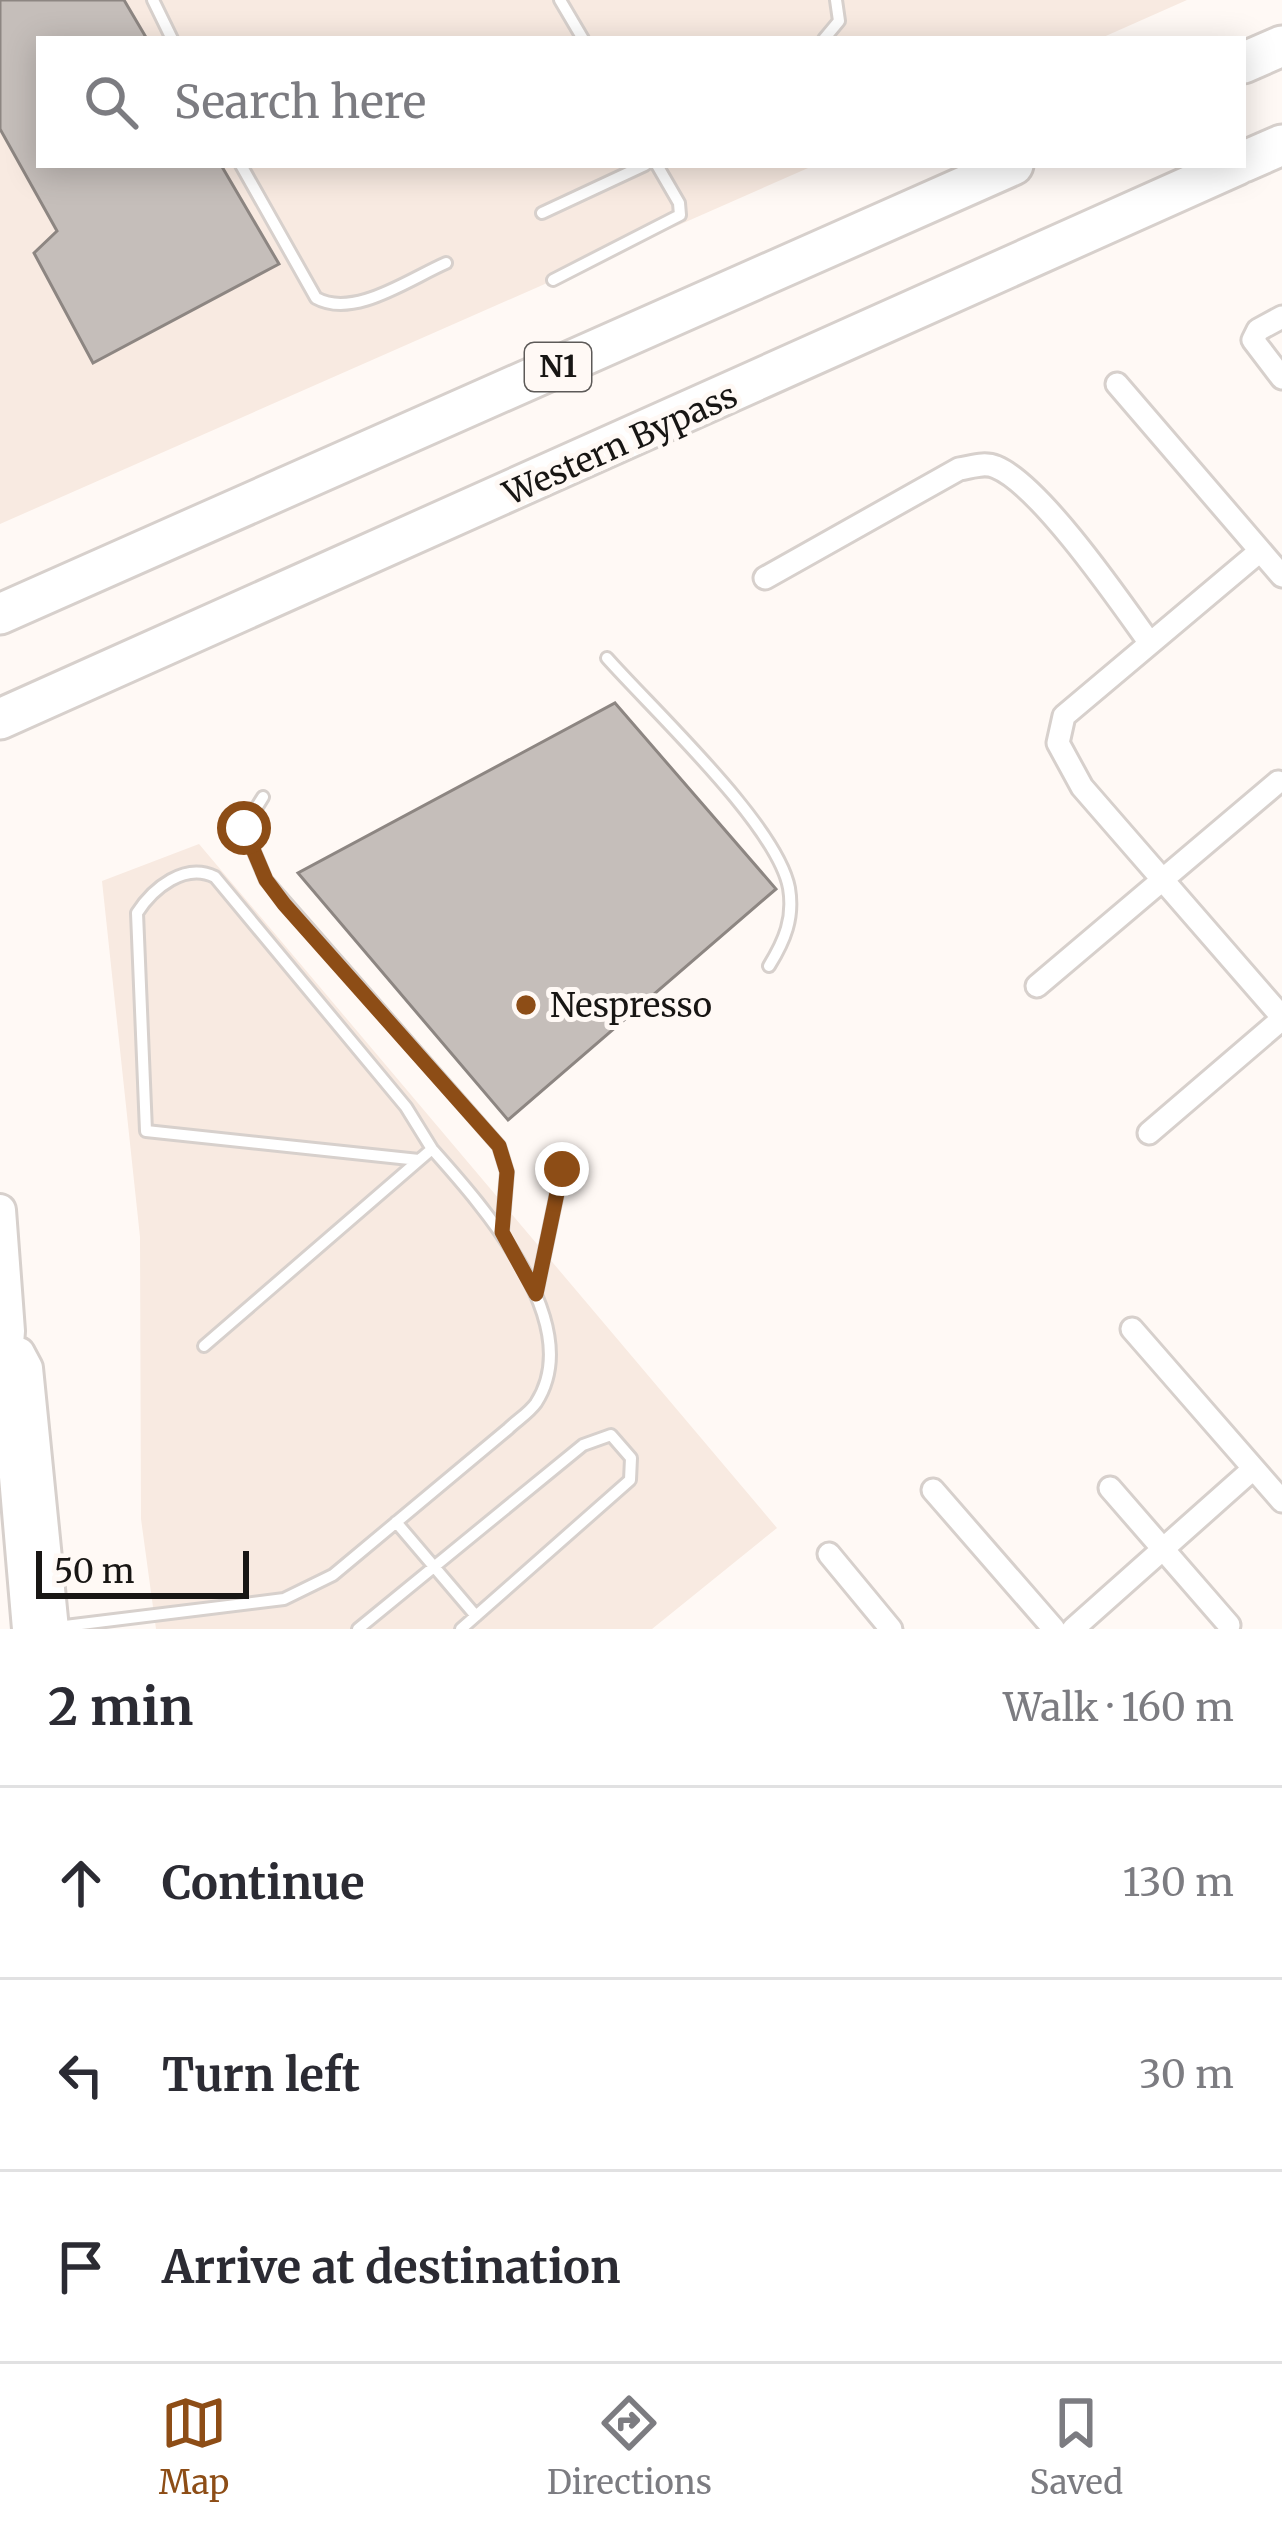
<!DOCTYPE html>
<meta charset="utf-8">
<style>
:root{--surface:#fff;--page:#f7f7f7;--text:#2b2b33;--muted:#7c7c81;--line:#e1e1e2;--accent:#8d4d16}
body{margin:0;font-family:Merriweather,serif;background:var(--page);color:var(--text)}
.scale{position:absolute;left:36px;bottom:30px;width:213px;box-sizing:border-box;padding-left:12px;border:6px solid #181614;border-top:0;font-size:33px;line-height:42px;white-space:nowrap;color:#181614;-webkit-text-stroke:9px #fff9f5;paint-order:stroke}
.stop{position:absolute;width:36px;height:36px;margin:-27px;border:9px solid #8d4d16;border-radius:50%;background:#fff}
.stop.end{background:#8d4d16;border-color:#fff;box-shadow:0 3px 12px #0008}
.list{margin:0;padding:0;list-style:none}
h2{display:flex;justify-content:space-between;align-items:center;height:156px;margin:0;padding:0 48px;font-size:51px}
h2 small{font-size:39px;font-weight:400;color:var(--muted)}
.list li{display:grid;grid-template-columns:78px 1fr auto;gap:36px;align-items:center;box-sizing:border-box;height:192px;padding:0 48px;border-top:3px solid var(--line)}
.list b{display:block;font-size:45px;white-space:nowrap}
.list em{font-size:39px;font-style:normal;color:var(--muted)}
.icon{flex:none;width:66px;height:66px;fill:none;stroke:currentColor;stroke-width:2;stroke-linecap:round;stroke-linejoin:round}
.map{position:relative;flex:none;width:1282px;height:1629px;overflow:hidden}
.search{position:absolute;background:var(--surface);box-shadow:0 6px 30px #0003;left:36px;right:36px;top:36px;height:132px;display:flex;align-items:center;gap:30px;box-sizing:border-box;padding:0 42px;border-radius:0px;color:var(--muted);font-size:45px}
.sheet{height:732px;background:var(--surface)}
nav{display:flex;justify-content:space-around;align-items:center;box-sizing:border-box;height:168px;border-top:3px solid var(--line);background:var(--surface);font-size:33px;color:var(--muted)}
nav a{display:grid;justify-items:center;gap:6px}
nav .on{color:var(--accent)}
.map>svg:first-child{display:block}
</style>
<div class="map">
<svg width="1282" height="1629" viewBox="0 0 1282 1629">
<rect width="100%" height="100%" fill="#fff9f5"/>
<!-- built -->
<path fill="#f8eae1" d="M 0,0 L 1187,0 L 1099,39 L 39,39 L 39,165 L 815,165 L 0,524 Z
M 199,844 L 777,1528 L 652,1629 L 156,1629 L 141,1519 L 140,1237 L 102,881 Z"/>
<!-- building -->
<path fill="#c5beba" stroke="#8d8682" stroke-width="3" d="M 0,0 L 124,0 L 147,39 L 39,39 L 39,165 L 221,165 L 279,264 L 93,363 L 34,253 L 57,231 L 0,129 Z
M 615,703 L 776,889 L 508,1120 L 298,873 Z"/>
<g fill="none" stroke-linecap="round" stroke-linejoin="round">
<!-- lane casing -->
<g stroke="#d7d0cc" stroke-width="16">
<path id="lane" d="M 153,0 L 172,39
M 560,0 L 583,39
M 824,39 L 839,21 L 836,0
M 241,165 L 316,298 C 354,319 409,279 446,263
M 542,213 L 645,165
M 553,280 L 680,215 L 679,203 L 657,165
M 607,658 C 653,710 777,825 789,888 C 794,918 785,940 769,966
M 263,797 L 244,828 L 266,880 L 499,1146 L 507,1172 L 502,1232
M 419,1160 L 146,1131 L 137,913 C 153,888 185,862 215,877 L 406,1107 L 432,1149
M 536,1294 L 562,1169
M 396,1522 L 476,1616
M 57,1627 L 284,1599 L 333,1575 L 508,1429 C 516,1421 529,1413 536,1403 C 588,1323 481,1204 432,1149 L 204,1346
M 358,1629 L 583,1445 L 611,1435 L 631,1458 L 630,1480 L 461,1629"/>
</g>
<!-- street casing -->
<g stroke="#d7d0cc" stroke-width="27">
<path id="street" d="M 1282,317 L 1258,330 L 1253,340 L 1282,378
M 1117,384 L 1282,576
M 1260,551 L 1064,716 L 1058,743 L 1082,787 L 1282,1017
M 765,578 L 959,469 C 972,467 984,462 996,467 C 1040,485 1119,600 1149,642
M 1037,986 L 1278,782
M 1149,1133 L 1282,1019
M 1132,1329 L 1282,1501
M 1110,1488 L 1229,1625
M 933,1490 L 1054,1629
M 829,1554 L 891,1629
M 1073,1629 L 1253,1469"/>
</g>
<!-- secondary casing -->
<g stroke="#d7d0cc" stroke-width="36">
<path id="secondary" d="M 0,1210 L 9,1331 L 6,1371 L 28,1629
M 19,1353 L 27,1368 L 53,1629"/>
</g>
<!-- highway casing -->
<g stroke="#d7d0cc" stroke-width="45">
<path id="highway" d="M 1243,63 L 1282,46
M 1243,162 L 1282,145
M 0,614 L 1013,165
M 0,719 L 1237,165"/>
</g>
<!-- lane -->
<use href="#lane" stroke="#fff" stroke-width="10"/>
<!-- street -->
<use href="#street" stroke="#fff" stroke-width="21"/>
<!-- secondary -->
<use href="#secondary" stroke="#fff" stroke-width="30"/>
<!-- highway -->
<use href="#highway" stroke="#fff" stroke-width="39"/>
</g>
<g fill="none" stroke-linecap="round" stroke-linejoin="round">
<!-- route -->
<path stroke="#8d4d16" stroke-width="15" d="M 244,828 L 266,880 L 284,904 L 499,1146 L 507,1172 L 502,1232 L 536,1294 L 562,1169"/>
</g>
<!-- markers -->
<circle fill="#8d4d16" stroke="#fff9f5" stroke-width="4.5" cx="526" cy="1005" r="12"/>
<g text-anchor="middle" stroke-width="10" stroke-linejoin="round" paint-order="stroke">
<!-- shield labels -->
<rect fill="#fff9f5" stroke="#5d5a58" stroke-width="3" x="525" y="343" width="66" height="48" rx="9"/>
<g font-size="30" font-weight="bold" fill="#181614">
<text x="558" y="377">N1</text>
</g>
<!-- street labels -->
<g font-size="33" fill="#181614" stroke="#fff9f5">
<text transform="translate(620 444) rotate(-24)" y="12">Western Bypass</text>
</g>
<!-- poi labels -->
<g font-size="33" fill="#181614" stroke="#fff9f5" text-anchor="start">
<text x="550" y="1017">Nespresso</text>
</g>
</g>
</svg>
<div class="scale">50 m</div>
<div class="stop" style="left:244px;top:828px"></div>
<div class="stop end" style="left:562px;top:1169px"></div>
<div class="search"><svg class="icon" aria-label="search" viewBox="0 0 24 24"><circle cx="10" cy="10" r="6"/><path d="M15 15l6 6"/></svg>Search here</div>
</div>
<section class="sheet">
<h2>2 min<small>Walk · 160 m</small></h2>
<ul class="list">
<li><svg class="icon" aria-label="ahead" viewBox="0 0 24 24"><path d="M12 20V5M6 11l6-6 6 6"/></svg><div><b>Continue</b></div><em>130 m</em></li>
<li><svg class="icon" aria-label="left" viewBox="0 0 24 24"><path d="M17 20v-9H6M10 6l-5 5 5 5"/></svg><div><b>Turn left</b></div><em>30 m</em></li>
<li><svg class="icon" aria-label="arrive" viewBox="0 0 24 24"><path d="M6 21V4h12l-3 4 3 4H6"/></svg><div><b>Arrive at destination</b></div></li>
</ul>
</section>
<nav>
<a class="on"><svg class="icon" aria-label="map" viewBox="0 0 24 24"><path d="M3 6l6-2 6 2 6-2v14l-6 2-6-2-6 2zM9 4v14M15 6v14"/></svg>Map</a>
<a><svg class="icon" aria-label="directions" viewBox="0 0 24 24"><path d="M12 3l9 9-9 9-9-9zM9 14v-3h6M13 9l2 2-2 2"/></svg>Directions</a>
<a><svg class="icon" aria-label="saved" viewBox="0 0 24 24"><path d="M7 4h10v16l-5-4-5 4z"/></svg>Saved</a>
</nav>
